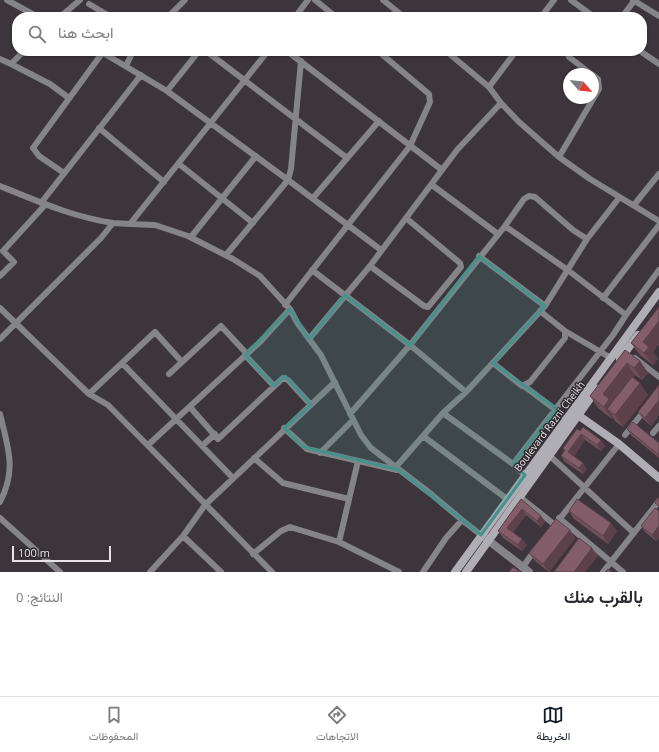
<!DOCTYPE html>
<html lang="ar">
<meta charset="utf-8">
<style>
:root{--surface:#fff;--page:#f7f7f7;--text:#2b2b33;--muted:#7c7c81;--line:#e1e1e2;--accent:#111827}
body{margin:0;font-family:"Open Sans",Vazirmatn,sans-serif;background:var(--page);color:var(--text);direction:rtl}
.compass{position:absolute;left:563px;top:68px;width:36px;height:36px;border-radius:50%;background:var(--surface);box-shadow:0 1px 3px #0004;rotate:118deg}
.scale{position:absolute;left:12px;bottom:10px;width:99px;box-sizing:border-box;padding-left:4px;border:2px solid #e7e3e7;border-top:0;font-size:11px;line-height:14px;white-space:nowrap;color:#e7e3e7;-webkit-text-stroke:3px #312b31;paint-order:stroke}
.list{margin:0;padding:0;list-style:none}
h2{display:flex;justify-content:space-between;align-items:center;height:52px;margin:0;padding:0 16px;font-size:17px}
h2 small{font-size:13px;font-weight:400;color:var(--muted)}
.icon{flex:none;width:22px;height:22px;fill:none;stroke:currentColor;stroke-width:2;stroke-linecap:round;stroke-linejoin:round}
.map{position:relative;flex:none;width:659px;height:572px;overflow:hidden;direction:ltr}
.search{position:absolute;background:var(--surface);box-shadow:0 1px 3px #0004;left:12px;right:12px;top:12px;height:44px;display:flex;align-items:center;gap:10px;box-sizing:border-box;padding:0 14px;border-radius:16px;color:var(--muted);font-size:15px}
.sheet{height:124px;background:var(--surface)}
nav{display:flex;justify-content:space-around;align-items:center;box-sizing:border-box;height:56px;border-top:1px solid var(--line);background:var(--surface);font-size:11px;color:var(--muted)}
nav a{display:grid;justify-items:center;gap:2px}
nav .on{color:var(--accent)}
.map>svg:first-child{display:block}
</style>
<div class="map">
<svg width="659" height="572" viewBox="0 0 659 572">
<rect width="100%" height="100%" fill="#3c353b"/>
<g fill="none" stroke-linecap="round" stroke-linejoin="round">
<!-- minor -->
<path stroke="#858488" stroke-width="6" d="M 7,0 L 38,17
M 315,0 L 336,17
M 383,0 L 404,17
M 571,0 L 594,17
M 633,0 L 659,16
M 89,4 L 111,17
M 60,17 L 80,0
M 168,17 L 185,0
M 295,17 L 308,0
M 541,17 L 554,0
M 622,17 L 634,1
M 100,51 L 167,91 L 288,180 L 291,169 L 301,61
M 206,51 L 347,158
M 287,51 L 442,170
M 446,51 L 489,87 L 501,103 L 519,122 L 559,157 L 590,179 L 659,221
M 567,51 L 569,57 L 591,74
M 640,51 L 659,64
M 0,59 L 11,64 L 24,51
M 11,64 L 50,84 L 69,98
M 126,66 L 133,51
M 489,87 L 516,51
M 167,91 L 199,51
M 99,128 L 164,182
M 559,157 L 599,89 L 598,79 L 593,75
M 179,164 L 253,223
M 64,173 L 39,156 L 33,148 L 103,52
M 432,185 L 498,234
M 0,186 C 37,201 73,217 113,223 L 101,238 L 0,339
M 313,198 L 379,121
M 41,203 L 141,75
M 634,205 L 659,174
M 113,223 L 130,224 L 268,51
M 130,224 L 155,225 L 188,236 L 233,259 L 260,276 L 290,309 L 298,324 L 321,355 L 361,435 L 371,448 L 431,494 L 462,520
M 505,226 L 569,271 L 626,315 L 613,335 L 513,464
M 191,237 L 256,156
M 587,239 L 545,306 L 466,392 L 410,345 L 505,226 L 524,199 L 529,196 L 535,197 L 573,230 L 587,239 L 619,198
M 226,255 L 288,180 L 381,250
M 479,256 L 545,306
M 370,266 L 424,306 L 428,307 L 461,267 L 460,263 L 406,218
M 312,270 L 410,345 L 350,414
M 0,276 L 14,262 L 3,251 L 45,205
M 603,298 L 659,225
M 285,305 L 410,146 L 430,102 L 429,94 L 378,51
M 0,308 L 89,394 L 108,405 L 272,572
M 626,315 L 659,270
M 565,331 L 611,358
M 309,339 L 370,266 L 457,150 L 501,103
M 245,355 L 274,386
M 635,358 L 659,377
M 122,363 L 233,478
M 493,363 L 522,386 L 530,382 L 565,338 L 565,331 L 540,311
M 169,374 L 221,326 L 247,354
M 524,386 L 568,419
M 466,392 L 443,413 L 513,464 L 525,475
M 89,394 L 155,332 L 182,362
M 190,407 L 218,439 L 283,378 L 288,380 L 311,405
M 0,414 C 8,448 17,469 0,502
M 284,428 L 307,449 L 397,470
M 653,433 L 659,426
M 625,435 L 644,411
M 423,436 L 507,499
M 148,445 L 260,342 L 290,309
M 202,446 L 215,434
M 320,453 L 353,420
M 550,456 L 634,533
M 254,458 L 283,483 L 349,499
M 395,468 L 443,413
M 520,497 L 555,525
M 0,518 L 60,572
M 559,518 L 623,572
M 554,526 L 619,444
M 183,536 L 221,572
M 339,542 L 399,572
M 253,554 L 281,531 L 290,527 L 339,542 L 358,461
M 522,568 L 535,550
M 150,572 L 183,536 L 205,505 L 335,382
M 423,572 L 446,538 L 462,520 L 481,535
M 603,572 L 659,501"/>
<!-- tertiary -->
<path stroke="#858488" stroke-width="8" d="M 484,537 L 529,572"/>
<!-- secondary -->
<path stroke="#b0aeb5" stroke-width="8" d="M 620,359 L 638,335
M 575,413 L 619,444 L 659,478
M 455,572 L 659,292
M 466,572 L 597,389"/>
</g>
<!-- wall -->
<path fill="#71505a" d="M 659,307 L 659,346 L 658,345 L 653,352 L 658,359 L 653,365 L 640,355 L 631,343 Z
M 625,350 L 640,361 L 648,373 L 642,380 L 635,375 L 633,377 L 648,395 L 623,427 L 615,421 L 613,417 L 612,419 L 598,408 L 590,396 Z
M 659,385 L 659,415 L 651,426 L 644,420 L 638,412 Z
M 627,429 L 659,443 L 659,458 L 631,435 Z
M 580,431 L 601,440 L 605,446 L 601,451 L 585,440 L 574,456 L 583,463 L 587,469 L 583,474 L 565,462 L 561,456 L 564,451 L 563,448 Z
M 521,499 L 541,516 L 545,522 L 541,527 L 526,515 L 513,532 L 527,545 L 522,551 L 503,538 L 498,531 Z
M 569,511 L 617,531 L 608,544 L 574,519 Z
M 659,511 L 659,538 L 656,541 L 645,532 L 641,526 Z
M 570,530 L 575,538 L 549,572 L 535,561 L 529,553 Z"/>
<!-- shaded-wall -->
<path fill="#5c414a" d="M 659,321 L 659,344 L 653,352 L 658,359 L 653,365 L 644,353 L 643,342 Z
M 640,361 L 648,373 L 642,380 L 634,368 Z
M 627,363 L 635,375 L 612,404 L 640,383 L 648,395 L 623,427 L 615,415 L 607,409 L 613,417 L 612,419 L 604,407 L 603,394 Z
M 659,400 L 659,415 L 651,426 L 645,418 Z
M 581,434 L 585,440 L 572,458 L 568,452 Z
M 601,440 L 605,446 L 601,451 L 597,445 Z
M 583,463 L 587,469 L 583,474 L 579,468 Z
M 522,509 L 526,515 L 512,534 L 507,528 Z
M 541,516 L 545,522 L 541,527 L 537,521 Z
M 611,523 L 617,531 L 608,544 L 603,536 Z
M 659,526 L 659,538 L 656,541 L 652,535 Z
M 570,530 L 575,538 L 549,572 L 543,564 Z
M 522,539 L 527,545 L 522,551 L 518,545 Z
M 592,548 L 598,556 L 585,572 L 574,572 Z"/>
<!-- building -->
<path fill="#835d69" stroke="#5c414a" d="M 659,307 L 659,321 L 643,342 L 649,347 L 644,353 L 631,343 Z
M 625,350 L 640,361 L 634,368 L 627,363 L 603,394 L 609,399 L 604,407 L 590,396 Z
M 632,377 L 640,383 L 615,415 L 607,409 Z
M 659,385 L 659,400 L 645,418 L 638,412 Z
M 633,422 L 659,443 L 659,455 L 627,429 Z
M 583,427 L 601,440 L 597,445 L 581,434 L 568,452 L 583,463 L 579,468 L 561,456 L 565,450 L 563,448 L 577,429 L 580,431 Z
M 659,498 L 659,506 L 655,503 Z
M 521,499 L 541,516 L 537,521 L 522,509 L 507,528 L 522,539 L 518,545 L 498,531 Z
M 577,499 L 611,523 L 603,536 L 569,511 Z
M 655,508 L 659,511 L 659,526 L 652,535 L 641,526 Z
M 556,519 L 570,530 L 543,564 L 529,553 Z
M 579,538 L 592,548 L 574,572 L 554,572 Z
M 513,567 L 520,572 L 509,572 Z
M 608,569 L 612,572 L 605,572 Z"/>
<!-- marked area -->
<path fill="#45918c" fill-opacity="0.2" stroke="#45918c" stroke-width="3" stroke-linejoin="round" d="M 479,256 L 545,306 L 493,363 L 557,409 L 513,464 L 525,475 L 481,535 L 399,470 L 303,447 L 284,428 L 311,405 L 285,376 L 274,386 L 245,355 L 290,309 L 309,339 L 345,295 L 410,345 Z"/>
<g text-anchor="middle" stroke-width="3" stroke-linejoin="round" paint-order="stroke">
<!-- street labels -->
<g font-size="10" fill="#e7e3e7" stroke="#312b31">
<text transform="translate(549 426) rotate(-53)" y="4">Boulevard Razni Cheikh</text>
</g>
</g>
</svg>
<svg class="compass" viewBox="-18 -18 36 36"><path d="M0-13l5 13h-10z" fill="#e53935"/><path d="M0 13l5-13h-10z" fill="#7c7c81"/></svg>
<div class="scale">100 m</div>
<div class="search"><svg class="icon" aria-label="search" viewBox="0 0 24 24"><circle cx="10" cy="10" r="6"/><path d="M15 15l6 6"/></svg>ابحث هنا</div>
</div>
<section class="sheet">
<h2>بالقرب منك<small>النتائج: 0</small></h2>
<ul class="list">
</ul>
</section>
<nav>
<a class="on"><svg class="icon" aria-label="map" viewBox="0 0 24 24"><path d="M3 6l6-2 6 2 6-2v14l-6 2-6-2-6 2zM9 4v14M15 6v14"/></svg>الخريطة</a>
<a><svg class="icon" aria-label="directions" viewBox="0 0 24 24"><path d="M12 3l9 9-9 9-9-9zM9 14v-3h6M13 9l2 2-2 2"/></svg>الاتجاهات</a>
<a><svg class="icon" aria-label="saved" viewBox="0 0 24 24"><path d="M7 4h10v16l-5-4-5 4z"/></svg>المحفوظات</a>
</nav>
